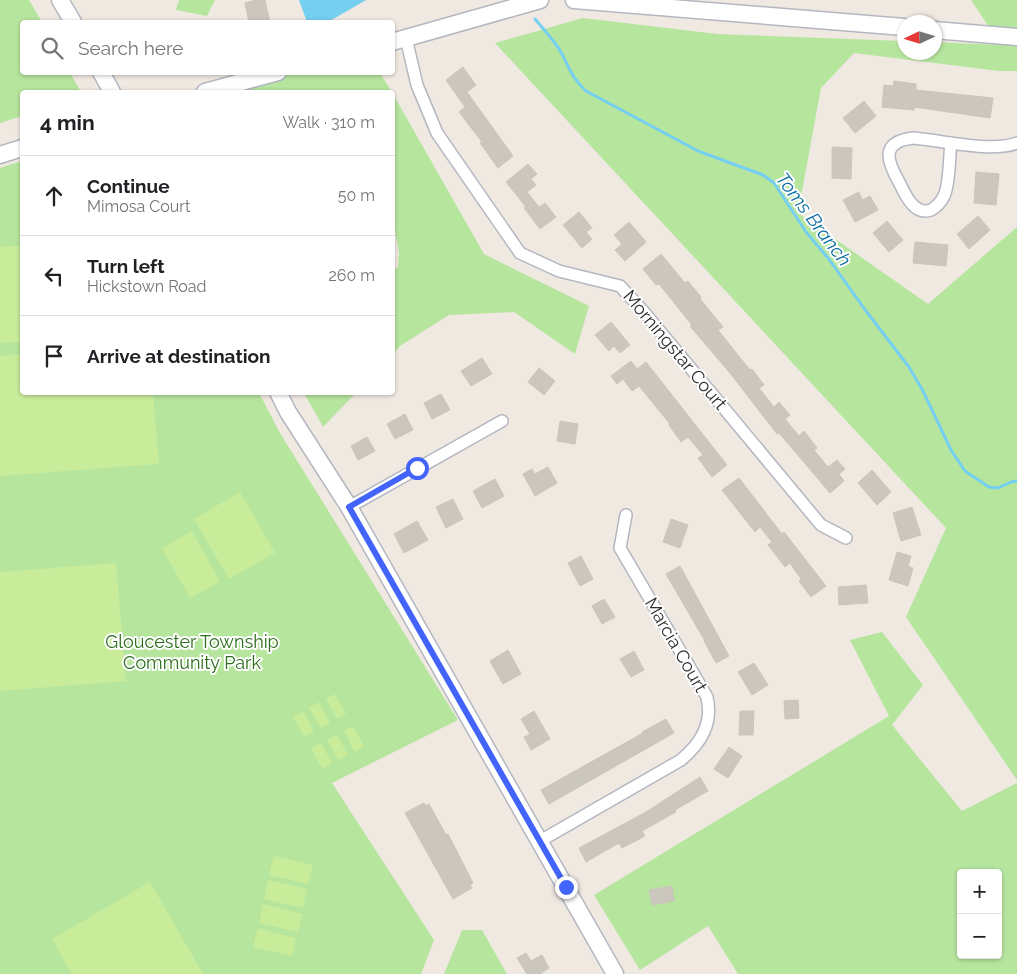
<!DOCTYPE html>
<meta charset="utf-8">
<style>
:root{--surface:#fff;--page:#f2f2f2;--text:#202124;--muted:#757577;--line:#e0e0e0}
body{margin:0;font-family:Raleway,sans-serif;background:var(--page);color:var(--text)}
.controls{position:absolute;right:15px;bottom:15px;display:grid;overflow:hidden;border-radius:5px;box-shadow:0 1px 4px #0004}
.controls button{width:45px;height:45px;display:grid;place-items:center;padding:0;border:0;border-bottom:1px solid var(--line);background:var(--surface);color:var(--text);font:25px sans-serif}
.compass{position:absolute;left:897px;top:15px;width:45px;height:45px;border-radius:50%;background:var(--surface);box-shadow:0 1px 4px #0004;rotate:266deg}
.stop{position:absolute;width:15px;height:15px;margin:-11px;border:4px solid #4264fb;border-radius:50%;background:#fff}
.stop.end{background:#4264fb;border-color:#fff;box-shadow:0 1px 5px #0008}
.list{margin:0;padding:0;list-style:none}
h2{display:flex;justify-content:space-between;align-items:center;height:65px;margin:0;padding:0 20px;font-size:21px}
h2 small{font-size:16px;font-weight:400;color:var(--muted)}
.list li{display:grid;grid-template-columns:32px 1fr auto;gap:15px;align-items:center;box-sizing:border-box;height:80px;padding:0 20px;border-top:1px solid var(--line)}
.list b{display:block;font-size:19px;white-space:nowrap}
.list p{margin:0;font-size:16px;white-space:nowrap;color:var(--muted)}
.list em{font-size:16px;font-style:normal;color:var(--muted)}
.icon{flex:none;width:28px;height:28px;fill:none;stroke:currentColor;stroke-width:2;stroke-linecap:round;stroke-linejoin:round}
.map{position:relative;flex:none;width:1017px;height:974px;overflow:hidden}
.search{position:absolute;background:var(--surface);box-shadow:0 1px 4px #0004;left:20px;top:20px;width:375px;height:55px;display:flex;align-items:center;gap:12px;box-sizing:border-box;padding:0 18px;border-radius:5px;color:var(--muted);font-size:19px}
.panel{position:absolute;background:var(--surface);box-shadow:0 1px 4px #0004;left:20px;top:90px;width:375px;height:305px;border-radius:5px}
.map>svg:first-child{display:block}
</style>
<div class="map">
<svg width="1017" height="974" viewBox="0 0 1017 974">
<rect width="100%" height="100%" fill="#efe9e1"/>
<!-- green -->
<path fill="#b6e59e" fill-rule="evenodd" d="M 0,0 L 29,0 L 42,22 L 22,22 L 22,72 L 70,73 L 81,92 L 22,92 L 22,116 L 0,123 Z
M 179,0 L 215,0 L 207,16 L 176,10 Z
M 971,0 L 1017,0 L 1017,71 L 999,71 L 854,53 L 821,88 L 798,213 L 928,304 L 1017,227 L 1017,780 L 906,617 L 946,528 L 495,43 L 583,18 L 717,34 L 904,41 L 904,52 L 934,52 L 935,42 L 1001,45 Z
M 278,72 L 380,73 L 392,92 L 206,92 Z
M 393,94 L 484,254 L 589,306 L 575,354 L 514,312 L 449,315 L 400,346 L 393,354 L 393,270 L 398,267 L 399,253 L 392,213 Z
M 22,161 L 22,392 L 259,393 L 280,433 L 458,720 L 332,783 L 434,940 L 421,974 L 0,974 L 0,168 Z
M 304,393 L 356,393 L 323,427 Z
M 882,632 L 923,685 L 892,725 L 962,811 L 1017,783 L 1017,974 L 738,974 L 708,926 L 640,970 L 594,895 L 889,716 L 850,640 ZM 961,873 L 998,873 L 998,955 L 961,955 Z
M 462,930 L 482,930 L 507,974 L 444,974 Z"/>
<!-- pitch -->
<path fill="#c9ec9a" d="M 22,246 L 22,342 L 0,343 L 0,247 Z
M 22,354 L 22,392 L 153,393 L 159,464 L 0,476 L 0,356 Z
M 240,492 L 275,553 L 229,579 L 194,519 Z
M 192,531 L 220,582 L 190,598 L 162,548 Z
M 116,563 L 126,681 L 0,691 L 0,572 Z
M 335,694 L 346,714 L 337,719 L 326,699 Z
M 319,702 L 330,723 L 321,728 L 309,708 Z
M 303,711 L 314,732 L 304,737 L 293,717 Z
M 353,726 L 364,746 L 355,752 L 344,731 Z
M 337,735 L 348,755 L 338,760 L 327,740 Z
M 321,743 L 332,763 L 322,769 L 311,748 Z
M 274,856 L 313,865 L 308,884 L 269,875 Z
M 268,880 L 307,889 L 303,908 L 264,899 Z
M 150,882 L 203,974 L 72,974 L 52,939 Z
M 263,904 L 302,914 L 298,932 L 259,923 Z
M 258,928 L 296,938 L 292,956 L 253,947 Z"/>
<!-- water -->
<path fill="#75cff0" d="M 299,0 L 366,0 L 328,22 L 307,22 Z"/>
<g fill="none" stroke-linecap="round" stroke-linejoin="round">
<!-- stream -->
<path stroke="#75cff0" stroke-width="3" d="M 535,19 C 544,30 555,41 562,54 C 570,70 573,79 586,91 L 698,151 L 763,175 L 774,183 L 806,232 L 828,258 L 866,311 L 909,367 L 923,391 L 951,450 L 965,471 L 989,487 L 998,488 L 1011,482 L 1017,481"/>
</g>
<!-- building -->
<path fill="#cbc7bf" stroke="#cbc5ba" d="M 256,0 L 265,0 L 270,22 L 249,22 L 245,3 Z
M 463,67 L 476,85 L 467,92 L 513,156 L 498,168 L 480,143 L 482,142 L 459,112 L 465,107 L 446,80 Z
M 894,81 L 916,84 L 916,90 L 993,98 L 990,118 L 914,107 L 914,110 L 882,107 L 884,85 L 893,86 Z
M 864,101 L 876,116 L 855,133 L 843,118 Z
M 832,147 L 852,148 L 851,179 L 832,178 Z
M 528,164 L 537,174 L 531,179 L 536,185 L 527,192 L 539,207 L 545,203 L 556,217 L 540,229 L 524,208 L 526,207 L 506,182 Z
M 976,172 L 999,174 L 996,205 L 974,203 Z
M 859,192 L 862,200 L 870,196 L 878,210 L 855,222 L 843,200 Z
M 579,212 L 592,228 L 586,232 L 592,239 L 582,248 L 563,225 Z
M 978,216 L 990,230 L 969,249 L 957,234 Z
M 887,221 L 903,240 L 889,252 L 873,233 Z
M 629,222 L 646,242 L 625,261 L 615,250 L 622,244 L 614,235 Z
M 915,242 L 948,245 L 946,266 L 913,263 Z
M 661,254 L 685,283 L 688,281 L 701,297 L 700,299 L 723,327 L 718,330 L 750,370 L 752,369 L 764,385 L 759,388 L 774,407 L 779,402 L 790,415 L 785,419 L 799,436 L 804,431 L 817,448 L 814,450 L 828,467 L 837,460 L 845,469 L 839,474 L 844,481 L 830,493 L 779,433 L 777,434 L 730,373 L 690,326 L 692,325 L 659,284 L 656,285 L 643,269 Z
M 611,322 L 630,345 L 620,353 L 614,346 L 609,351 L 595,335 Z
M 482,358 L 492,374 L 471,386 L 461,371 Z
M 631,361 L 637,369 L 646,362 L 727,465 L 712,477 L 698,458 L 703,455 L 688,437 L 681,442 L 669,425 L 670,424 L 639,386 L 632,391 L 623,379 L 617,384 L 611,376 Z
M 539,368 L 555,381 L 544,395 L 528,382 Z
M 441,394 L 450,410 L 432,419 L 424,403 Z
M 405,414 L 413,430 L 395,439 L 387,424 Z
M 560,421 L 578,424 L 575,444 L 557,441 Z
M 367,437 L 375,451 L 358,460 L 351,446 Z
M 548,467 L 557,483 L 535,496 L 523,474 L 532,469 L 535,474 Z
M 872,470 L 891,492 L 877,505 L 858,483 Z
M 739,478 L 782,534 L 784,532 L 826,586 L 811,597 L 799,581 L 801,579 L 790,563 L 785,567 L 768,545 L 772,542 L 760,527 L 755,532 L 722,490 Z
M 495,479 L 504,496 L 482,508 L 473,491 Z
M 453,499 L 463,519 L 446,528 L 436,507 Z
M 912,507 L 921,535 L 901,541 L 893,513 Z
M 671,519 L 688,525 L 680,548 L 663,542 Z
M 417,521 L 428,540 L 404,553 L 394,534 Z
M 897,552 L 911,556 L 908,566 L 913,568 L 908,586 L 889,580 Z
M 581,556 L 593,579 L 580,586 L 568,563 Z
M 680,566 L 729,656 L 716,663 L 704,641 L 705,641 L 666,574 Z
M 866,585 L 868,603 L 839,605 L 838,587 Z
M 604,599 L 615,617 L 602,624 L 592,606 Z
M 508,650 L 521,674 L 503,684 L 490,661 Z
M 634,651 L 644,670 L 631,677 L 620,659 Z
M 754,663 L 768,685 L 752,695 L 738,672 Z
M 798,700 L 799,718 L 785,719 L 784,701 Z
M 534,711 L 550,739 L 531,750 L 524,737 L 530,734 L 521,719 Z
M 740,711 L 754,711 L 753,735 L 739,735 Z
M 666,719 L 674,733 L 549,804 L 541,790 L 643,733 L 642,732 Z
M 729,747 L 742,756 L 728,778 L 714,769 Z
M 700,777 L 708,791 L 675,810 L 676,812 L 642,831 L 645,836 L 622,848 L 619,843 L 586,862 L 579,848 L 646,812 Z
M 424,803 L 426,806 L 429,804 L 446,835 L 448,834 L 473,883 L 470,885 L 472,888 L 453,899 L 405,813 Z
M 672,886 L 674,901 L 652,905 L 649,890 Z
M 526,953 L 531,961 L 542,955 L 549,968 L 540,974 L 527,974 L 517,958 Z"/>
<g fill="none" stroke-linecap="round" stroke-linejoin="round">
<!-- street casing -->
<g stroke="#b4b7c1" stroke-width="14">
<path id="street" d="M 406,38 L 417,85 L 437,133 L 520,253 L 559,271 L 620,286 L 643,311 L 821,525 L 846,538
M 951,143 C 949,158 950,183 944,196 C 941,202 936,207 931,210 C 914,216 905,194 899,182 C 887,161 880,142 913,138 C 941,140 991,153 1017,143
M 349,507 L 502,421
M 540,841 L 681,760 C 701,743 713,724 707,697 L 620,548 L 626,515"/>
</g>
<!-- secondary casing -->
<g stroke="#b4b7c1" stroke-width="19">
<path id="secondary" d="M 60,0 L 73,22
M 574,0 L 904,27
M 934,30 L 1017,37
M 392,42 L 540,0
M 101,72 L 112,92
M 205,92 L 278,72
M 0,155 L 22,148
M 278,392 L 288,412 L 349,507 L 615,974"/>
</g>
<!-- street -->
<use href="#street" stroke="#fff" stroke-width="11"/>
<!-- secondary -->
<use href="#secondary" stroke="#fff" stroke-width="16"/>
</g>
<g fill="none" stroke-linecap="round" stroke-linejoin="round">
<!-- route -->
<path stroke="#4264fb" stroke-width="6" d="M 417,468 L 349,507 L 566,887"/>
</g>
<g text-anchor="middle" stroke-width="4" stroke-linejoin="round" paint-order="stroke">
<!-- street labels -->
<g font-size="18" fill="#2e2e2e" stroke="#fff">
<text transform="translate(675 350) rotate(50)" y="6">Morningstar Court</text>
<text transform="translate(676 645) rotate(60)" y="6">Marcia Court</text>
</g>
<!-- park labels -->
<g font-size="18" fill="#2c6e1b" stroke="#fff">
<text x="192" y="648">Gloucester Township<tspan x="192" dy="21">Community Park</tspan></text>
</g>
<!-- water labels -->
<g font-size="19" font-style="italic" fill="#0d6fa3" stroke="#fff">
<text transform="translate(814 219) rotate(53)" y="7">Toms Branch</text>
</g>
</g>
</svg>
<div class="controls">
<button>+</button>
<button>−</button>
</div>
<svg class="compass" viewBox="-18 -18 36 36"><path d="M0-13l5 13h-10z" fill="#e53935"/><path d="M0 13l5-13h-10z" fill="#757577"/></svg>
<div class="stop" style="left:417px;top:468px"></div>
<div class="stop end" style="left:566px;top:887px"></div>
<div class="search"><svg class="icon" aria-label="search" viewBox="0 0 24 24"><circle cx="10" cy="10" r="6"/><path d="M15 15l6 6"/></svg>Search here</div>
<section class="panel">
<h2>4 min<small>Walk · 310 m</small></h2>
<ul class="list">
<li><svg class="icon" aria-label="ahead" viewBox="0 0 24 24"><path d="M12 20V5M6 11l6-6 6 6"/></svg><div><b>Continue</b><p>Mimosa Court</p></div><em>50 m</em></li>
<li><svg class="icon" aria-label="left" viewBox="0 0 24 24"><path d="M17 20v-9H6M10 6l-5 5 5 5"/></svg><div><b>Turn left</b><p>Hickstown Road</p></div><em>260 m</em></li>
<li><svg class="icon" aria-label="arrive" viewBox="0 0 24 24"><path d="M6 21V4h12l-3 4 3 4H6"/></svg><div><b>Arrive at destination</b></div></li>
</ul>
</section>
</div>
